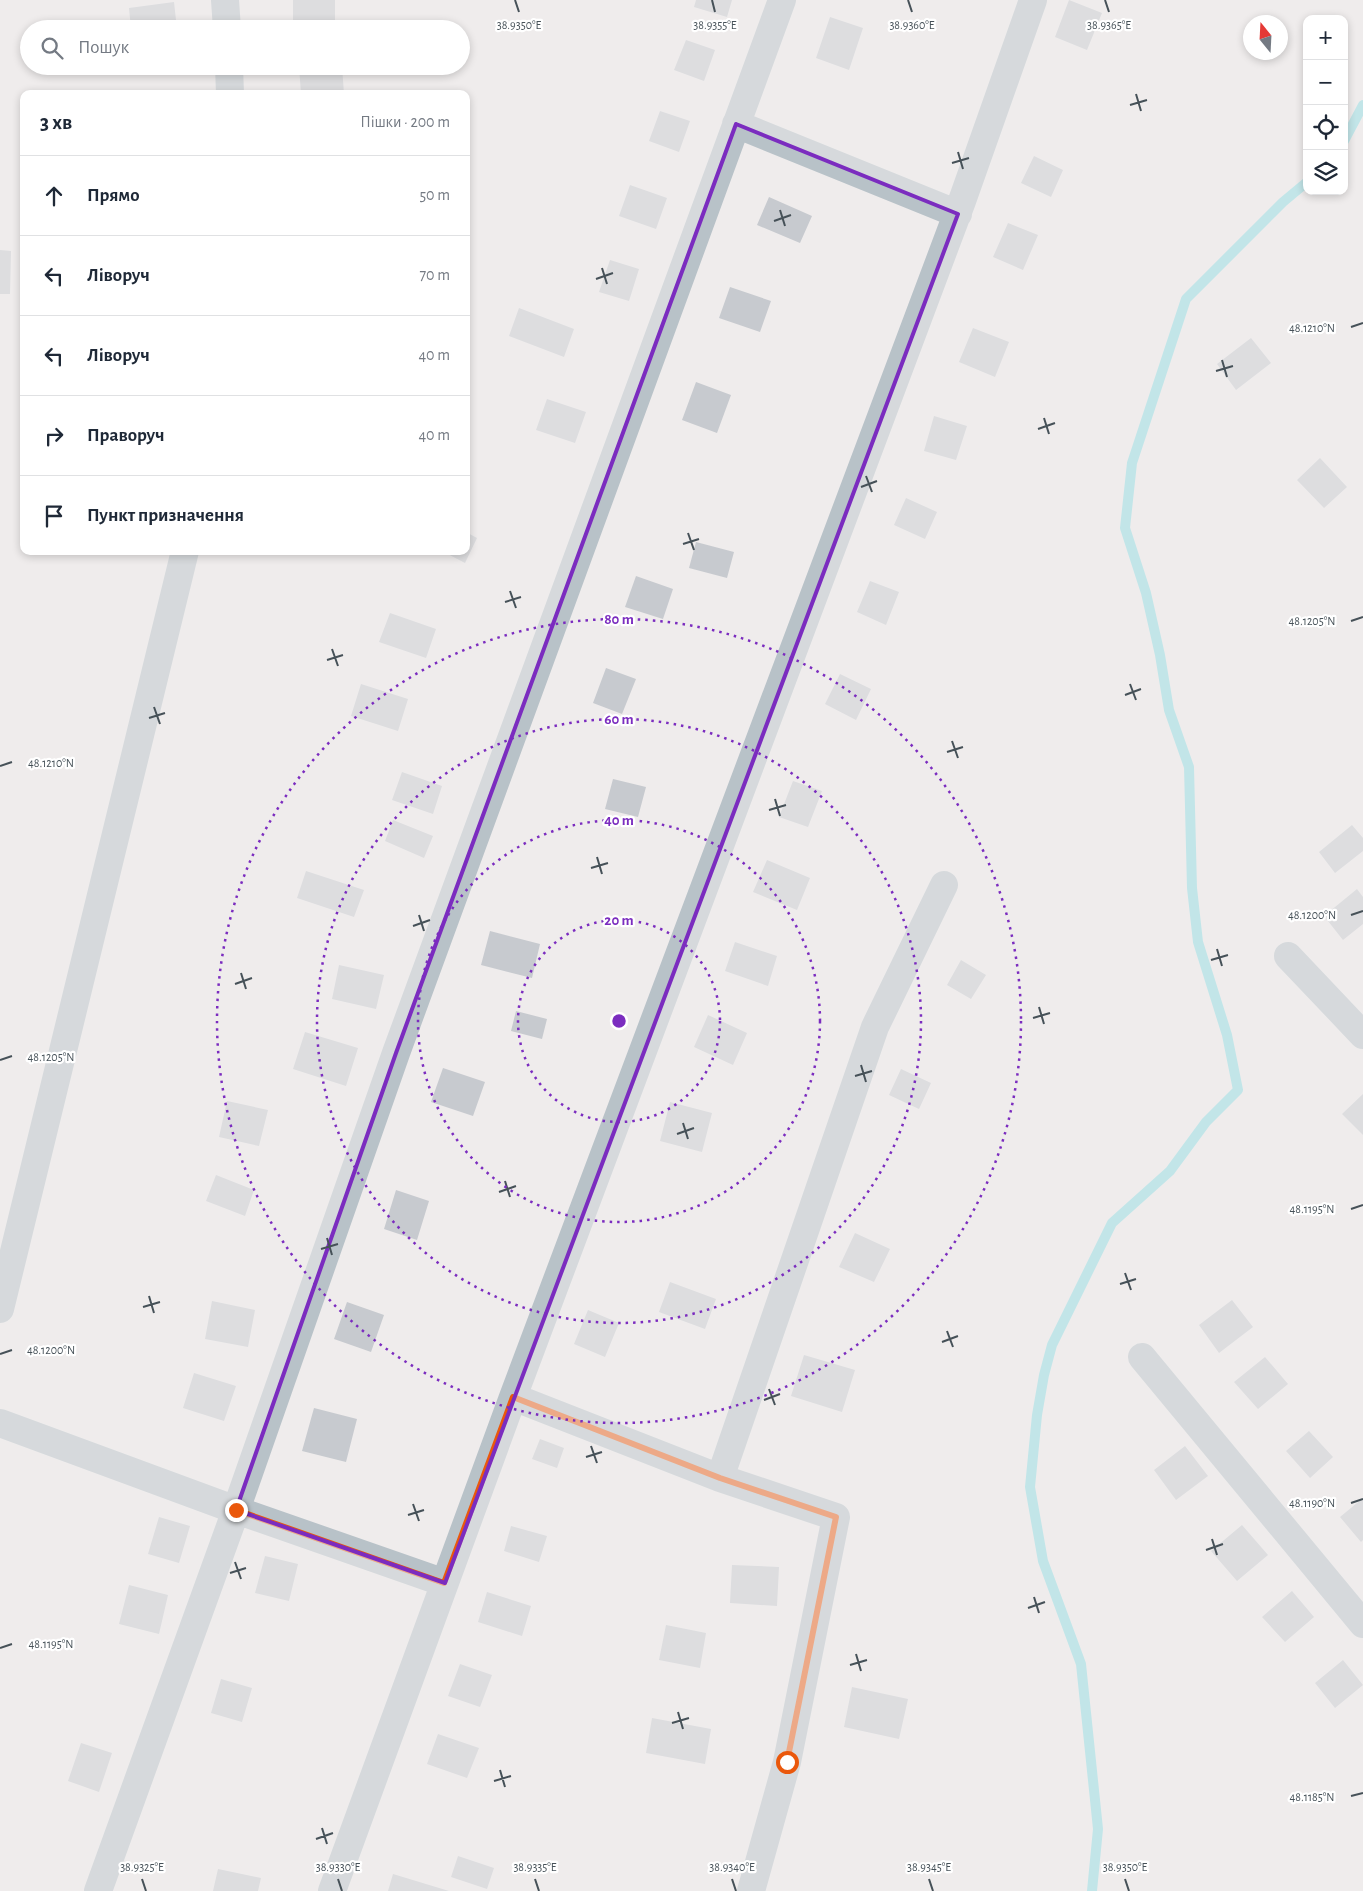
<!DOCTYPE html>
<html lang="uk">
<meta charset="utf-8">
<style>
:root{--surface:#fff;--page:#f6f6f7;--text:#1f2937;--muted:#747a83;--line:#e0e1e3}
body{margin:0;font-family:"Alegreya Sans",sans-serif;background:var(--page);color:var(--text)}
.controls{position:absolute;right:15px;top:15px;display:grid;overflow:hidden;border-radius:10px;box-shadow:0 2px 8px #0003}
.controls button{width:45px;height:45px;display:grid;place-items:center;padding:0;border:0;border-bottom:1px solid var(--line);background:var(--surface);color:var(--text);font:25px sans-serif}
.compass{position:absolute;left:1243px;top:15px;width:45px;height:45px;border-radius:50%;background:var(--surface);box-shadow:0 2px 8px #0003;rotate:342deg}
.stop{position:absolute;width:15px;height:15px;margin:-11px;border:4px solid #ea580c;border-radius:50%;background:#fff}
.stop.end{background:#ea580c;border-color:#fff;box-shadow:0 1px 5px #0008}
.list{margin:0;padding:0;list-style:none}
h2{display:flex;justify-content:space-between;align-items:center;height:65px;margin:0;padding:0 20px;font-size:21px}
h2 small{font-size:16px;font-weight:400;color:var(--muted)}
.list li{display:grid;grid-template-columns:32px 1fr auto;gap:15px;align-items:center;box-sizing:border-box;height:80px;padding:0 20px;border-top:1px solid var(--line)}
.list b{display:block;font-size:19px;white-space:nowrap}
.list em{font-size:16px;font-style:normal;color:var(--muted)}
.icon{flex:none;width:28px;height:28px;fill:none;stroke:currentColor;stroke-width:2;stroke-linecap:round;stroke-linejoin:round}
.map{position:relative;flex:none;width:1363px;height:1891px;overflow:hidden}
.search{position:absolute;background:var(--surface);box-shadow:0 2px 8px #0003;left:20px;top:20px;width:450px;height:55px;display:flex;align-items:center;gap:12px;box-sizing:border-box;padding:0 18px;border-radius:28px;color:var(--muted);font-size:19px}
.panel{position:absolute;background:var(--surface);box-shadow:0 2px 8px #0003;left:20px;top:90px;width:450px;height:465px;border-radius:10px}
.map>svg:first-child{display:block}
</style>
<div class="map">
<svg width="1363" height="1891" viewBox="0 0 1363 1891">
<rect width="100%" height="100%" fill="#efecec"/>
<g fill="none" stroke-linecap="round" stroke-linejoin="round">
<!-- stream -->
<path stroke="#8ddce3" stroke-width="10" d="M 1344,141 L 1363,105
M 1092,1891 L 1098,1829 L 1081,1664 L 1043,1561 L 1030,1487 L 1037,1415 L 1044,1375 L 1052,1345 L 1112,1223 L 1170,1171 L 1206,1122 L 1238,1090 L 1227,1035 L 1198,942 L 1192,888 L 1189,767 L 1169,710 L 1160,655 L 1146,593 L 1125,528 L 1132,463 L 1186,299 L 1283,202 L 1307,182"/>
</g>
<!-- building -->
<path fill="#c7cacf" d="M 293,0 L 335,0 L 335,29 L 293,29 Z
M 696,0 L 732,0 L 727,17 L 694,7 Z
M 1069,0 L 1102,13 L 1087,50 L 1055,37 Z
M 174,2 L 177,29 L 131,29 L 129,8 Z
M 830,17 L 863,28 L 849,70 L 816,58 Z
M 686,40 L 715,50 L 704,81 L 674,70 Z
M 299,66 L 342,66 L 344,94 L 301,94 Z
M 660,111 L 690,121 L 679,152 L 649,141 Z
M 1034,156 L 1063,170 L 1051,197 L 1021,183 Z
M 630,185 L 667,198 L 656,229 L 619,216 Z
M 769,197 L 812,216 L 800,243 L 757,225 Z
M 1008,223 L 1038,235 L 1023,270 L 993,257 Z
M 0,250 L 11,251 L 10,294 L 0,294 Z
M 610,260 L 639,269 L 629,301 L 599,292 Z
M 730,287 L 771,301 L 760,332 L 719,318 Z
M 519,308 L 574,329 L 564,357 L 509,336 Z
M 973,328 L 1009,342 L 995,377 L 959,362 Z
M 1251,338 L 1271,363 L 1236,390 L 1217,364 Z
M 696,382 L 731,395 L 717,433 L 682,420 Z
M 547,399 L 586,412 L 575,443 L 536,430 Z
M 934,416 L 967,426 L 956,460 L 924,451 Z
M 1320,458 L 1347,487 L 1324,508 L 1297,480 Z
M 906,498 L 937,512 L 925,539 L 894,525 Z
M 466,532 L 477,538 L 465,563 L 442,551 L 466,551 Z
M 696,542 L 734,552 L 727,578 L 689,568 Z
M 636,576 L 673,589 L 663,619 L 625,607 Z
M 870,581 L 899,592 L 886,625 L 857,612 Z
M 390,613 L 436,629 L 426,658 L 379,642 Z
M 606,668 L 636,679 L 622,714 L 593,703 Z
M 840,674 L 871,689 L 856,720 L 825,704 Z
M 361,684 L 408,699 L 398,731 L 351,716 Z
M 402,772 L 442,786 L 433,814 L 392,800 Z
M 613,779 L 646,787 L 638,817 L 605,809 Z
M 793,781 L 822,791 L 808,827 L 779,817 Z
M 393,820 L 433,836 L 424,858 L 385,841 Z
M 1352,825 L 1363,838 L 1363,851 L 1335,873 L 1319,852 Z
M 767,860 L 810,878 L 797,910 L 753,892 Z
M 306,871 L 364,890 L 354,917 L 297,898 Z
M 1357,889 L 1363,897 L 1363,924 L 1343,940 L 1324,916 Z
M 490,931 L 540,944 L 532,978 L 481,965 Z
M 735,942 L 777,956 L 768,986 L 725,971 Z
M 961,960 L 986,975 L 971,999 L 947,985 Z
M 339,965 L 384,975 L 376,1009 L 332,999 Z
M 516,1011 L 547,1019 L 542,1039 L 511,1031 Z
M 708,1015 L 747,1033 L 733,1065 L 694,1047 Z
M 305,1032 L 358,1048 L 346,1086 L 293,1069 Z
M 443,1068 L 485,1082 L 473,1116 L 431,1102 Z
M 901,1069 L 931,1083 L 919,1109 L 889,1095 Z
M 1363,1094 L 1363,1135 L 1342,1114 Z
M 227,1101 L 268,1110 L 259,1146 L 219,1137 Z
M 670,1102 L 712,1113 L 702,1152 L 660,1141 Z
M 216,1175 L 254,1190 L 245,1216 L 206,1201 Z
M 396,1190 L 429,1201 L 417,1240 L 384,1229 Z
M 855,1233 L 890,1249 L 874,1282 L 839,1267 Z
M 670,1282 L 716,1299 L 705,1329 L 659,1312 Z
M 1232,1300 L 1253,1327 L 1219,1353 L 1199,1325 Z
M 212,1301 L 255,1310 L 248,1347 L 205,1339 Z
M 347,1302 L 384,1315 L 371,1352 L 334,1339 Z
M 588,1310 L 619,1323 L 605,1357 L 574,1344 Z
M 804,1355 L 855,1370 L 842,1412 L 791,1396 Z
M 1265,1357 L 1288,1384 L 1258,1409 L 1234,1382 Z
M 194,1373 L 236,1386 L 224,1421 L 183,1408 Z
M 314,1408 L 357,1419 L 346,1462 L 302,1451 Z
M 1309,1431 L 1333,1457 L 1310,1478 L 1286,1451 Z
M 540,1439 L 564,1448 L 557,1468 L 532,1459 Z
M 1185,1446 L 1208,1476 L 1176,1500 L 1154,1470 Z
M 1363,1498 L 1363,1540 L 1361,1542 L 1340,1517 Z
M 159,1517 L 190,1526 L 179,1563 L 148,1554 Z
M 1242,1525 L 1268,1555 L 1237,1581 L 1211,1551 Z
M 511,1526 L 547,1536 L 539,1562 L 504,1551 Z
M 265,1556 L 298,1564 L 289,1601 L 255,1593 Z
M 732,1565 L 779,1567 L 777,1606 L 730,1603 Z
M 129,1585 L 168,1595 L 159,1634 L 119,1624 Z
M 1292,1591 L 1314,1617 L 1285,1642 L 1262,1617 Z
M 487,1592 L 531,1606 L 522,1636 L 478,1622 Z
M 666,1625 L 706,1633 L 700,1668 L 659,1660 Z
M 1343,1660 L 1363,1685 L 1335,1708 L 1315,1683 Z
M 460,1664 L 492,1675 L 480,1707 L 448,1696 Z
M 221,1679 L 252,1688 L 242,1722 L 211,1713 Z
M 852,1687 L 908,1699 L 899,1739 L 844,1727 Z
M 652,1718 L 711,1729 L 705,1764 L 646,1753 Z
M 438,1734 L 479,1748 L 467,1778 L 427,1764 Z
M 81,1743 L 112,1753 L 99,1792 L 68,1781 Z
M 458,1856 L 494,1868 L 487,1889 L 451,1877 Z
M 218,1869 L 261,1878 L 258,1891 L 213,1891 Z
M 393,1874 L 449,1891 L 388,1891 Z"/>
<g fill="none" stroke-linecap="round" stroke-linejoin="round">
<!-- minor -->
<path stroke="#b8c2c8" stroke-width="28" d="M 225,0 L 227,29
M 229,66 L 230,94
M 736,124 L 958,214
M 1288,956 L 1363,1035
M 0,1309 L 185,551
M 1142,1357 L 1363,1624
M 513,1397 L 720,1478 L 836,1517 L 787,1762 L 751,1891
M 0,1423 L 236,1510 L 445,1583
M 720,1478 L 875,1027 L 944,885
M 98,1891 L 236,1510 L 396,1053 L 782,0
M 332,1891 L 513,1397 L 962,201 L 1033,0"/>
</g>
<g fill="none" stroke-linecap="round" stroke-linejoin="round">
<!-- route -->
<path stroke="#ea580c" stroke-width="6" d="M 236,1510 L 444,1583 L 513,1397 L 720,1478 L 836,1517 L 787,1762"/>
</g>
<!-- marked area -->
<path d="M0 0H1363V1891H0ZM 736,124 L 958,214 L 445,1583 L 236,1510 L 396,1053 Z" fill="#efecec" fill-opacity=".55" fill-rule="evenodd"/>
<path fill="none" stroke="#7b2cbf" stroke-width="4" stroke-linejoin="round" d="M 736,124 L 958,214 L 445,1583 L 236,1510 L 396,1053 Z"/>
<!-- ticks -->
<path fill="none" stroke="#465158" stroke-width="2" d="M 515,0 L 519,12M 712,0 L 715,12M 908,0 L 912,12M 1105,0 L 1109,12M 1136,94 L 1141,111M 1130,105 L 1147,100M 958,152 L 963,169M 952,163 L 969,158M 780,210 L 785,226M 774,221 L 791,215M 602,268 L 607,284M 596,279 L 613,273M 1351,327 L 1363,323M 1222,360 L 1227,377M 1216,371 L 1233,366M 1044,418 L 1049,434M 1038,429 L 1055,423M 866,476 L 872,492M 861,487 L 877,481M 688,533 L 694,550M 683,544 L 699,539M 510,591 L 516,608M 505,602 L 521,597M 1351,621 L 1363,617M 332,649 L 338,666M 327,660 L 343,655M 1130,684 L 1136,700M 1125,695 L 1141,689M 154,707 L 160,724M 149,718 L 165,713M 952,741 L 958,758M 947,752 L 963,747M 0,766 L 12,762M 775,799 L 780,816M 769,810 L 786,805M 597,857 L 602,874M 591,868 L 608,863M 419,915 L 424,931M 1351,915 L 1363,911M 413,926 L 430,920M 1217,949 L 1222,966M 1211,960 L 1228,955M 241,973 L 246,989M 235,984 L 252,978M 1039,1007 L 1044,1024M 1033,1018 L 1050,1013M 0,1060 L 12,1056M 861,1065 L 866,1082M 855,1076 L 872,1071M 683,1123 L 688,1139M 677,1134 L 694,1128M 505,1181 L 510,1197M 499,1192 L 516,1186M 1351,1209 L 1363,1205M 327,1238 L 332,1255M 321,1249 L 338,1244M 1125,1273 L 1131,1290M 1120,1284 L 1136,1279M 149,1296 L 154,1313M 143,1307 L 160,1302M 947,1331 L 953,1347M 942,1342 L 958,1336M 0,1354 L 12,1350M 769,1389 L 775,1405M 764,1400 L 780,1394M 591,1446 L 597,1463M 586,1457 L 602,1452M 1351,1503 L 1363,1499M 413,1504 L 419,1521M 408,1515 L 424,1510M 1212,1539 L 1217,1555M 1206,1550 L 1223,1544M 235,1562 L 241,1579M 230,1573 L 246,1568M 1034,1597 L 1039,1613M 1028,1608 L 1045,1602M 0,1648 L 12,1644M 856,1654 L 861,1671M 850,1665 L 867,1660M 678,1712 L 683,1729M 672,1723 L 689,1718M 500,1770 L 505,1787M 494,1781 L 511,1776M 1351,1796 L 1363,1793M 322,1828 L 327,1844M 316,1839 L 333,1833M 142,1879 L 146,1891M 338,1879 L 342,1891M 535,1879 L 539,1891M 732,1879 L 736,1891M 929,1879 L 933,1891M 1125,1879 L 1129,1891"/>
<!-- distance rings -->
<g fill="none" stroke="#7b2cbf" stroke-width="2.5" stroke-dasharray="2.5 5">
<circle cx="619" cy="1021" r="101"/>
<circle cx="619" cy="1021" r="201"/>
<circle cx="619" cy="1021" r="302"/>
<circle cx="619" cy="1021" r="402"/>
</g>
<g font-size="12" text-anchor="middle" fill="#465158" stroke="#fff" stroke-width="4.5" stroke-linejoin="round" paint-order="stroke">
<text x="519" y="29">38.9350°E</text>
<text x="715" y="29">38.9355°E</text>
<text x="912" y="29">38.9360°E</text>
<text x="1109" y="29">38.9365°E</text>
<text x="1312" y="332">48.1210°N</text>
<text x="1312" y="625">48.1205°N</text>
<text x="51" y="767">48.1210°N</text>
<text x="1312" y="919">48.1200°N</text>
<text x="51" y="1061">48.1205°N</text>
<text x="1312" y="1213">48.1195°N</text>
<text x="51" y="1354">48.1200°N</text>
<text x="1312" y="1507">48.1190°N</text>
<text x="51" y="1648">48.1195°N</text>
<text x="1312" y="1801">48.1185°N</text>
<text x="142" y="1871">38.9325°E</text>
<text x="338" y="1871">38.9330°E</text>
<text x="535" y="1871">38.9335°E</text>
<text x="732" y="1871">38.9340°E</text>
<text x="929" y="1871">38.9345°E</text>
<text x="1125" y="1871">38.9350°E</text>
</g>
<circle cx="619" cy="1021" r="8" fill="#7b2cbf" stroke="#fff" stroke-width="2.5"/>
<g font-size="15" text-anchor="middle" font-weight="bold" fill="#7b2cbf" stroke="#fff" stroke-width="4.5" stroke-linejoin="round" paint-order="stroke">
<text x="619" y="624">80 m</text>
<text x="619" y="724">60 m</text>
<text x="619" y="825">40 m</text>
<text x="619" y="925">20 m</text>
</g>
</svg>
<div class="controls">
<button>+</button>
<button>−</button>
<button><svg class="icon" aria-label="locate" viewBox="0 0 24 24"><circle cx="12" cy="12" r="6"/><path d="M12 2v4M12 18v4M2 12h4M18 12h4"/></svg></button>
<button><svg class="icon" aria-label="layers" viewBox="0 0 24 24"><path d="M12 4l9 5-9 5-9-5zM3 14l9 5 9-5"/></svg></button>
</div>
<svg class="compass" viewBox="-18 -18 36 36"><path d="M0-13l5 13h-10z" fill="#e53935"/><path d="M0 13l5-13h-10z" fill="#747a83"/></svg>
<div class="stop" style="left:787px;top:1762px"></div>
<div class="stop end" style="left:236px;top:1510px"></div>
<div class="search"><svg class="icon" aria-label="search" viewBox="0 0 24 24"><circle cx="10" cy="10" r="6"/><path d="M15 15l6 6"/></svg>Пошук</div>
<section class="panel">
<h2>3 хв<small>Пішки · 200 m</small></h2>
<ul class="list">
<li><svg class="icon" aria-label="ahead" viewBox="0 0 24 24"><path d="M12 20V5M6 11l6-6 6 6"/></svg><div><b>Прямо</b></div><em>50 m</em></li>
<li><svg class="icon" aria-label="left" viewBox="0 0 24 24"><path d="M17 20v-9H6M10 6l-5 5 5 5"/></svg><div><b>Ліворуч</b></div><em>70 m</em></li>
<li><svg class="icon" aria-label="left" viewBox="0 0 24 24"><path d="M17 20v-9H6M10 6l-5 5 5 5"/></svg><div><b>Ліворуч</b></div><em>40 m</em></li>
<li><svg class="icon" aria-label="right" viewBox="0 0 24 24"><path d="M7 20v-9h11M14 6l5 5-5 5"/></svg><div><b>Праворуч</b></div><em>40 m</em></li>
<li><svg class="icon" aria-label="arrive" viewBox="0 0 24 24"><path d="M6 21V4h12l-3 4 3 4H6"/></svg><div><b>Пункт призначення</b></div></li>
</ul>
</section>
</div>
